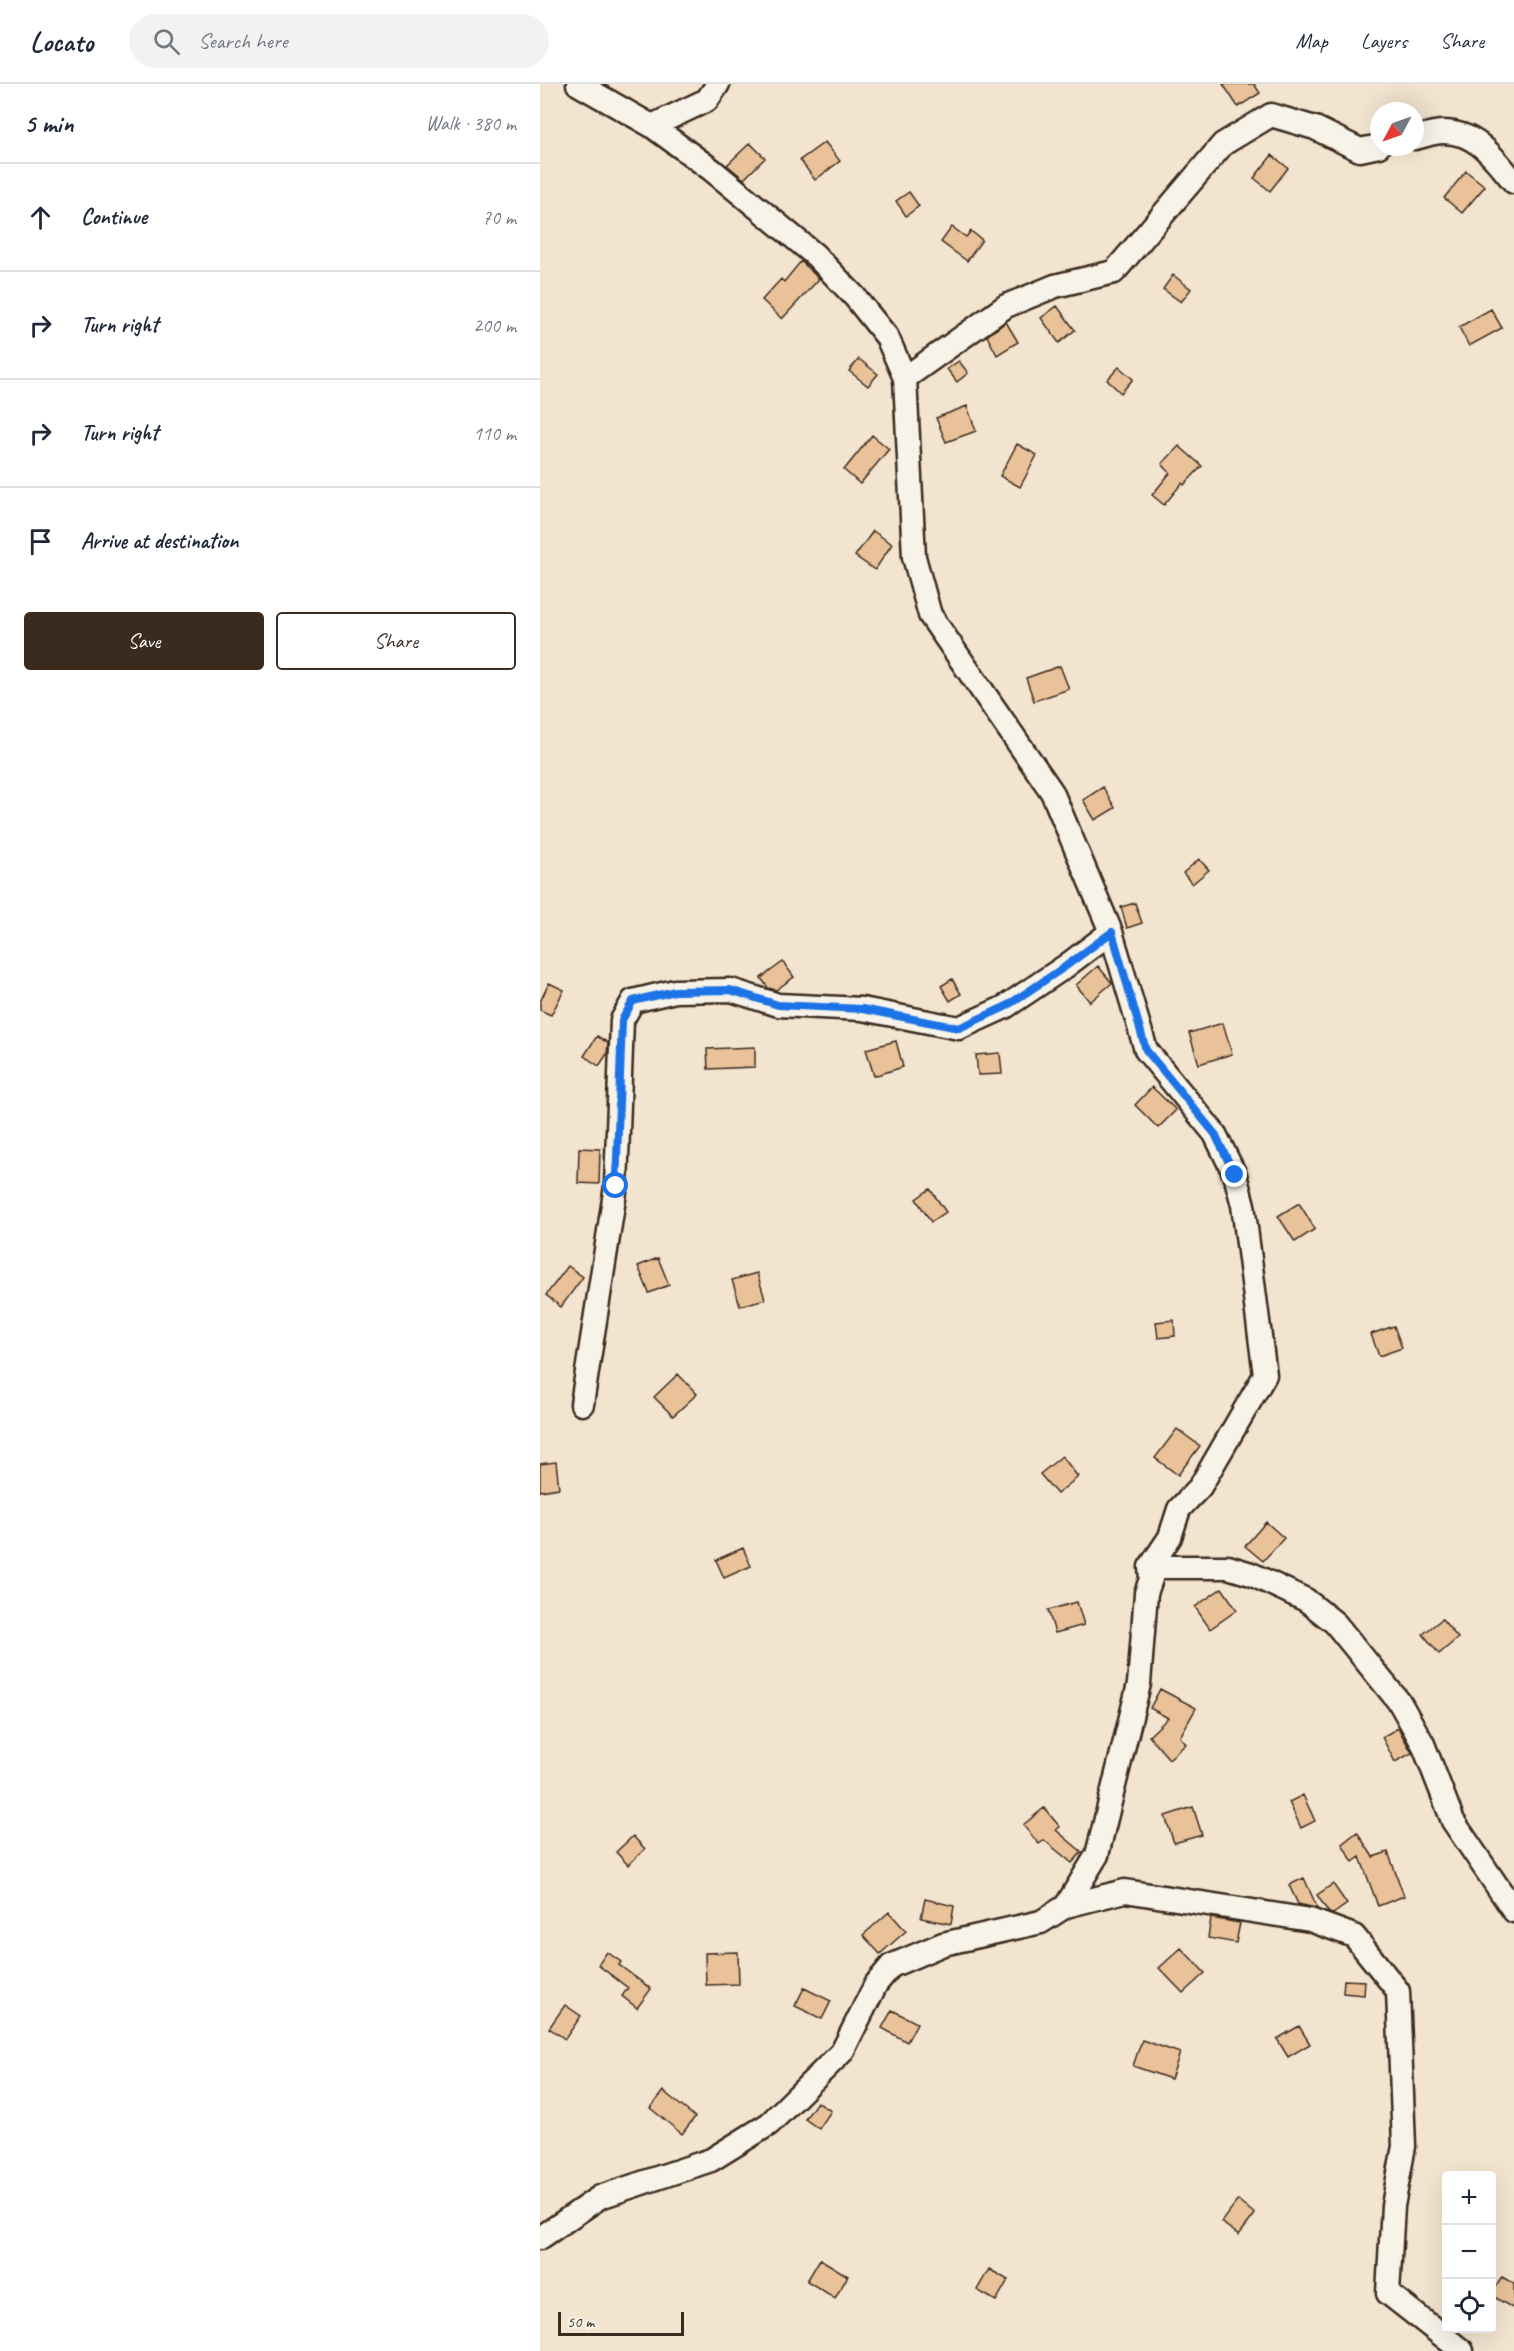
<!DOCTYPE html>
<meta charset="utf-8">
<style>
:root{--surface:#fff;--page:#f2f2f3;--text:#1f2937;--muted:#747a83;--line:#e0e1e3;--accent:#3b2a1e}
body{margin:0;font-family:Caveat,sans-serif;background:var(--page);color:var(--text)}
.controls{position:absolute;right:18px;bottom:18px;display:grid;overflow:hidden;border-radius:6px;box-shadow:0 6px 24px #0002}
.controls button{width:54px;height:54px;display:grid;place-items:center;padding:0;border:0;border-bottom:2px solid var(--line);background:var(--surface);color:var(--text);font:30px sans-serif}
.compass{position:absolute;left:830px;top:18px;width:54px;height:54px;border-radius:50%;background:var(--surface);box-shadow:0 6px 24px #0002;rotate:229deg}
.scale{position:absolute;left:18px;bottom:15px;width:126px;box-sizing:border-box;padding-left:6px;border:3px solid #3b2a1e;border-top:0;font-size:16px;line-height:21px;white-space:nowrap;color:#3b2a1e;-webkit-text-stroke:4px #f7f3e8;paint-order:stroke}
.stop{position:absolute;width:18px;height:18px;margin:-14px;border:4px solid #1a73e8;border-radius:50%;background:#fff}
.stop.end{background:#1a73e8;border-color:#fff;box-shadow:0 2px 6px #0008}
.list{margin:0;padding:0;list-style:none}
h2{display:flex;justify-content:space-between;align-items:center;height:78px;margin:0;padding:0 24px;font-size:26px}
h2 small{font-size:20px;font-weight:400;color:var(--muted)}
.list li{display:grid;grid-template-columns:39px 1fr auto;gap:18px;align-items:center;box-sizing:border-box;height:108px;padding:0 24px;border-top:2px solid var(--line)}
.list b{display:block;font-size:22px;white-space:nowrap}
.list em{font-size:20px;font-style:normal;color:var(--muted)}
.actions{display:flex;gap:12px;padding:18px 24px}
.actions a{flex:1;padding:14px 0;border:2px solid var(--accent);border-radius:6px;text-align:center;font-size:21px;color:var(--accent)}
.actions .main{background:var(--accent);color:#fff}
.icon{flex:none;width:33px;height:33px;fill:none;stroke:currentColor;stroke-width:2;stroke-linecap:round;stroke-linejoin:round}
.map{position:relative;flex:none;width:974px;height:2267px;overflow:hidden}
header{display:flex;align-items:center;gap:36px;box-sizing:border-box;height:84px;padding:0 30px;background:var(--surface);border-bottom:2px solid var(--line)}
header strong{font-size:28px}
nav{display:flex;gap:33px;margin-inline-start:auto;font-size:21px}
.search{width:420px;height:54px;background:var(--page);display:flex;align-items:center;gap:15px;box-sizing:border-box;padding:0 21px;border-radius:33px;color:var(--muted);font-size:22px}
main{display:flex}
aside{flex:1;background:var(--surface)}
.map>svg:first-child{display:block}
</style>
<header>
<strong>Locato</strong>
<div class="search"><svg class="icon" aria-label="search" viewBox="0 0 24 24"><circle cx="10" cy="10" r="6"/><path d="M15 15l6 6"/></svg>Search here</div>
<nav><a>Map</a><a>Layers</a><a>Share</a></nav>
</header>
<main>
<aside>
<h2>5 min<small>Walk · 380 m</small></h2>
<ul class="list">
<li><svg class="icon" aria-label="ahead" viewBox="0 0 24 24"><path d="M12 20V5M6 11l6-6 6 6"/></svg><div><b>Continue</b></div><em>70 m</em></li>
<li><svg class="icon" aria-label="right" viewBox="0 0 24 24"><path d="M7 20v-9h11M14 6l5 5-5 5"/></svg><div><b>Turn right</b></div><em>200 m</em></li>
<li><svg class="icon" aria-label="right" viewBox="0 0 24 24"><path d="M7 20v-9h11M14 6l5 5-5 5"/></svg><div><b>Turn right</b></div><em>110 m</em></li>
<li><svg class="icon" aria-label="arrive" viewBox="0 0 24 24"><path d="M6 21V4h12l-3 4 3 4H6"/></svg><div><b>Arrive at destination</b></div></li>
</ul>
<div class="actions"><a class="main">Save</a><a>Share</a></div>
</aside>
<div class="map">
<svg width="974" height="2267" viewBox="0 0 974 2267">
<rect width="100%" height="100%" fill="#f3e4d0"/>
<filter id="ink" filterUnits="userSpaceOnUse"><feTurbulence type="fractalNoise" baseFrequency=".0167" numOctaves="2"/><feDisplacementMap in="SourceGraphic" scale="12" xChannelSelector="R" yChannelSelector="G"/><feConvolveMatrix kernelMatrix="1 2 1 2 8 2 1 2 1" color-interpolation-filters="sRGB"/></filter>
<g filter="url(#ink)">
<!-- building -->
<path fill="#e9c299" stroke="#3b2a1e" stroke-width="1.5" d="M 683,0 L 714,0 L 720,9 L 698,23 Z
M 285,58 L 300,77 L 275,96 L 260,76 Z
M 210,59 L 225,74 L 204,95 L 187,81 Z
M 732,71 L 748,84 L 730,107 L 714,94 Z
M 926,87 L 945,102 L 922,129 L 904,114 Z
M 369,108 L 379,122 L 366,132 L 356,117 Z
M 412,143 L 426,153 L 431,147 L 442,156 L 427,177 L 401,158 Z
M 261,177 L 279,195 L 242,235 L 222,216 L 241,195 L 244,198 Z
M 633,191 L 651,205 L 641,218 L 623,205 Z
M 517,222 L 535,246 L 519,259 L 501,234 Z
M 951,225 L 962,244 L 929,262 L 919,243 Z
M 466,238 L 478,258 L 457,271 L 447,252 Z
M 319,275 L 338,290 L 328,302 L 309,287 Z
M 419,277 L 428,289 L 417,298 L 407,285 Z
M 579,283 L 593,295 L 581,309 L 567,296 Z
M 427,322 L 436,347 L 406,358 L 396,334 Z
M 332,351 L 349,365 L 320,400 L 304,386 Z
M 477,360 L 497,371 L 480,403 L 460,392 Z
M 639,362 L 662,382 L 644,401 L 642,399 L 624,421 L 612,411 L 630,389 L 622,380 Z
M 333,447 L 352,460 L 335,486 L 315,472 Z
M 520,582 L 529,605 L 494,617 L 486,594 Z
M 563,703 L 575,724 L 555,736 L 543,716 Z
M 659,775 L 669,786 L 652,800 L 643,789 Z
M 595,819 L 602,839 L 587,844 L 581,823 Z
M 243,878 L 254,893 L 236,906 L 228,904 L 221,894 Z
M 558,882 L 572,899 L 550,918 L 536,901 Z
M 412,895 L 421,910 L 410,917 L 401,902 Z
M 9,899 L 24,906 L 11,931 L 0,926 L 0,918 Z
M 683,939 L 692,970 L 659,980 L 649,949 Z
M 57,952 L 68,959 L 67,970 L 59,982 L 44,972 Z
M 356,957 L 363,983 L 334,992 L 326,965 Z
M 215,963 L 215,983 L 168,985 L 167,965 Z
M 460,969 L 462,990 L 438,991 L 436,971 Z
M 612,1003 L 636,1026 L 618,1044 L 595,1021 Z
M 39,1064 L 60,1065 L 59,1100 L 38,1099 Z
M 390,1105 L 406,1128 L 391,1138 L 376,1115 Z
M 759,1119 L 775,1145 L 755,1158 L 738,1132 Z
M 118,1174 L 129,1201 L 109,1209 L 98,1182 Z
M 28,1182 L 43,1193 L 21,1223 L 6,1211 Z
M 217,1189 L 225,1215 L 200,1222 L 192,1196 Z
M 634,1236 L 635,1252 L 618,1254 L 616,1238 Z
M 854,1242 L 862,1264 L 839,1272 L 831,1250 Z
M 138,1290 L 157,1310 L 133,1332 L 114,1313 Z
M 637,1345 L 660,1362 L 638,1391 L 615,1374 Z
M 522,1372 L 538,1393 L 517,1410 L 500,1390 Z
M 16,1378 L 19,1404 L 0,1407 L 0,1380 Z
M 726,1438 L 744,1454 L 723,1477 L 705,1462 Z
M 203,1464 L 211,1482 L 184,1494 L 176,1476 Z
M 682,1504 L 697,1526 L 670,1545 L 655,1523 Z
M 537,1518 L 544,1541 L 515,1549 L 508,1526 Z
M 902,1535 L 918,1554 L 899,1570 L 883,1550 Z
M 620,1605 L 656,1624 L 640,1653 L 646,1660 L 629,1675 L 609,1652 L 628,1634 L 610,1624 Z
M 858,1644 L 872,1669 L 855,1678 L 842,1653 Z
M 763,1711 L 775,1737 L 761,1744 L 749,1718 Z
M 653,1723 L 662,1751 L 634,1759 L 625,1732 Z
M 504,1724 L 520,1743 L 516,1746 L 542,1768 L 532,1779 L 504,1756 L 499,1760 L 483,1741 Z
M 817,1748 L 833,1773 L 848,1768 L 864,1812 L 838,1822 L 820,1773 L 813,1778 L 802,1760 Z
M 93,1752 L 105,1765 L 88,1781 L 76,1768 Z
M 764,1794 L 777,1823 L 776,1824 L 758,1820 L 749,1801 Z
M 793,1800 L 807,1820 L 793,1830 L 789,1829 L 777,1811 Z
M 385,1815 L 414,1822 L 411,1840 L 381,1834 Z
M 349,1828 L 366,1847 L 340,1870 L 323,1851 Z
M 671,1834 L 700,1839 L 696,1859 L 668,1854 Z
M 641,1864 L 665,1889 L 643,1909 L 619,1884 Z
M 67,1868 L 81,1878 L 79,1881 L 111,1905 L 97,1924 L 82,1912 L 88,1904 L 58,1881 Z
M 198,1868 L 199,1900 L 166,1901 L 165,1869 Z
M 804,1896 L 825,1897 L 824,1911 L 803,1909 Z
M 264,1904 L 291,1917 L 282,1935 L 255,1922 Z
M 25,1921 L 41,1932 L 25,1955 L 9,1944 Z
M 352,1926 L 377,1939 L 367,1958 L 342,1944 Z
M 759,1942 L 770,1960 L 748,1973 L 737,1955 Z
M 602,1956 L 640,1969 L 631,1995 L 593,1982 Z
M 123,2007 L 155,2033 L 142,2050 L 110,2024 Z
M 277,2018 L 291,2027 L 279,2045 L 265,2035 Z
M 698,2116 L 715,2130 L 699,2151 L 681,2138 Z
M 280,2175 L 308,2192 L 295,2214 L 267,2197 Z
M 449,2185 L 468,2196 L 456,2217 L 437,2206 Z
M 962,2193 L 974,2200 L 974,2225 L 951,2211 Z"/>
<g fill="none" stroke-linecap="round" stroke-linejoin="round">
<!-- minor casing -->
<g stroke="#3b2a1e" stroke-width="27">
<path id="minor" d="M 112,42 L 167,16 L 178,0
M 875,54 C 884,52 894,48 903,48 C 937,48 954,74 974,98
M 365,294 L 466,222 L 515,202 L 574,188 L 683,60 L 731,31 L 775,44 L 820,66 L 839,62
M 42,1320 L 76,1102 L 82,936 L 93,917 L 135,907 L 191,906 L 238,921 L 322,925 L 419,944 L 465,923 L 526,882 L 571,848
M 610,1483 L 688,1483 L 711,1490 L 766,1516 L 795,1539 L 860,1619 L 883,1660 L 913,1737 L 974,1827
M 526,1822 L 585,1807 L 770,1836 L 814,1852 L 858,1907 L 864,2062 L 853,2122 L 848,2209 L 922,2267
M 0,2154 L 60,2113 L 171,2076 L 229,2040 L 302,1968 L 336,1900 L 351,1882 L 403,1860 L 501,1838 L 526,1822 L 557,1771 L 599,1600 L 606,1509 L 611,1495 L 610,1483 L 630,1453 L 639,1425 L 660,1403 L 725,1291 L 703,1121 L 695,1091 L 675,1050 L 606,966 L 571,848 L 512,708 L 390,531 L 374,473 L 365,294 L 347,253 L 315,213 L 275,171 L 172,86 L 112,42 L 38,0"/>
</g>
<!-- minor -->
<use href="#minor" stroke="#f7f3e8" stroke-width="22"/>
</g>
</g>
<g fill="none" stroke-linecap="round" stroke-linejoin="round" filter="url(#ink)">
<!-- route -->
<path stroke="#1a73e8" stroke-width="8" d="M 76,1102 L 82,936 L 93,917 L 135,907 L 190,906 L 238,921 L 322,925 L 419,944 L 465,923 L 526,882 L 572,848 L 606,966 L 675,1050 L 695,1091"/>
</g>
</svg>
<div class="controls">
<button>+</button>
<button>−</button>
<button><svg class="icon" aria-label="locate" viewBox="0 0 24 24"><circle cx="12" cy="12" r="6"/><path d="M12 2v4M12 18v4M2 12h4M18 12h4"/></svg></button>
</div>
<svg class="compass" viewBox="-18 -18 36 36"><path d="M0-13l5 13h-10z" fill="#e53935"/><path d="M0 13l5-13h-10z" fill="#747a83"/></svg>
<div class="scale">50 m</div>
<div class="stop" style="left:76px;top:1102px"></div>
<div class="stop end" style="left:695px;top:1091px"></div>
</div>
</main>
